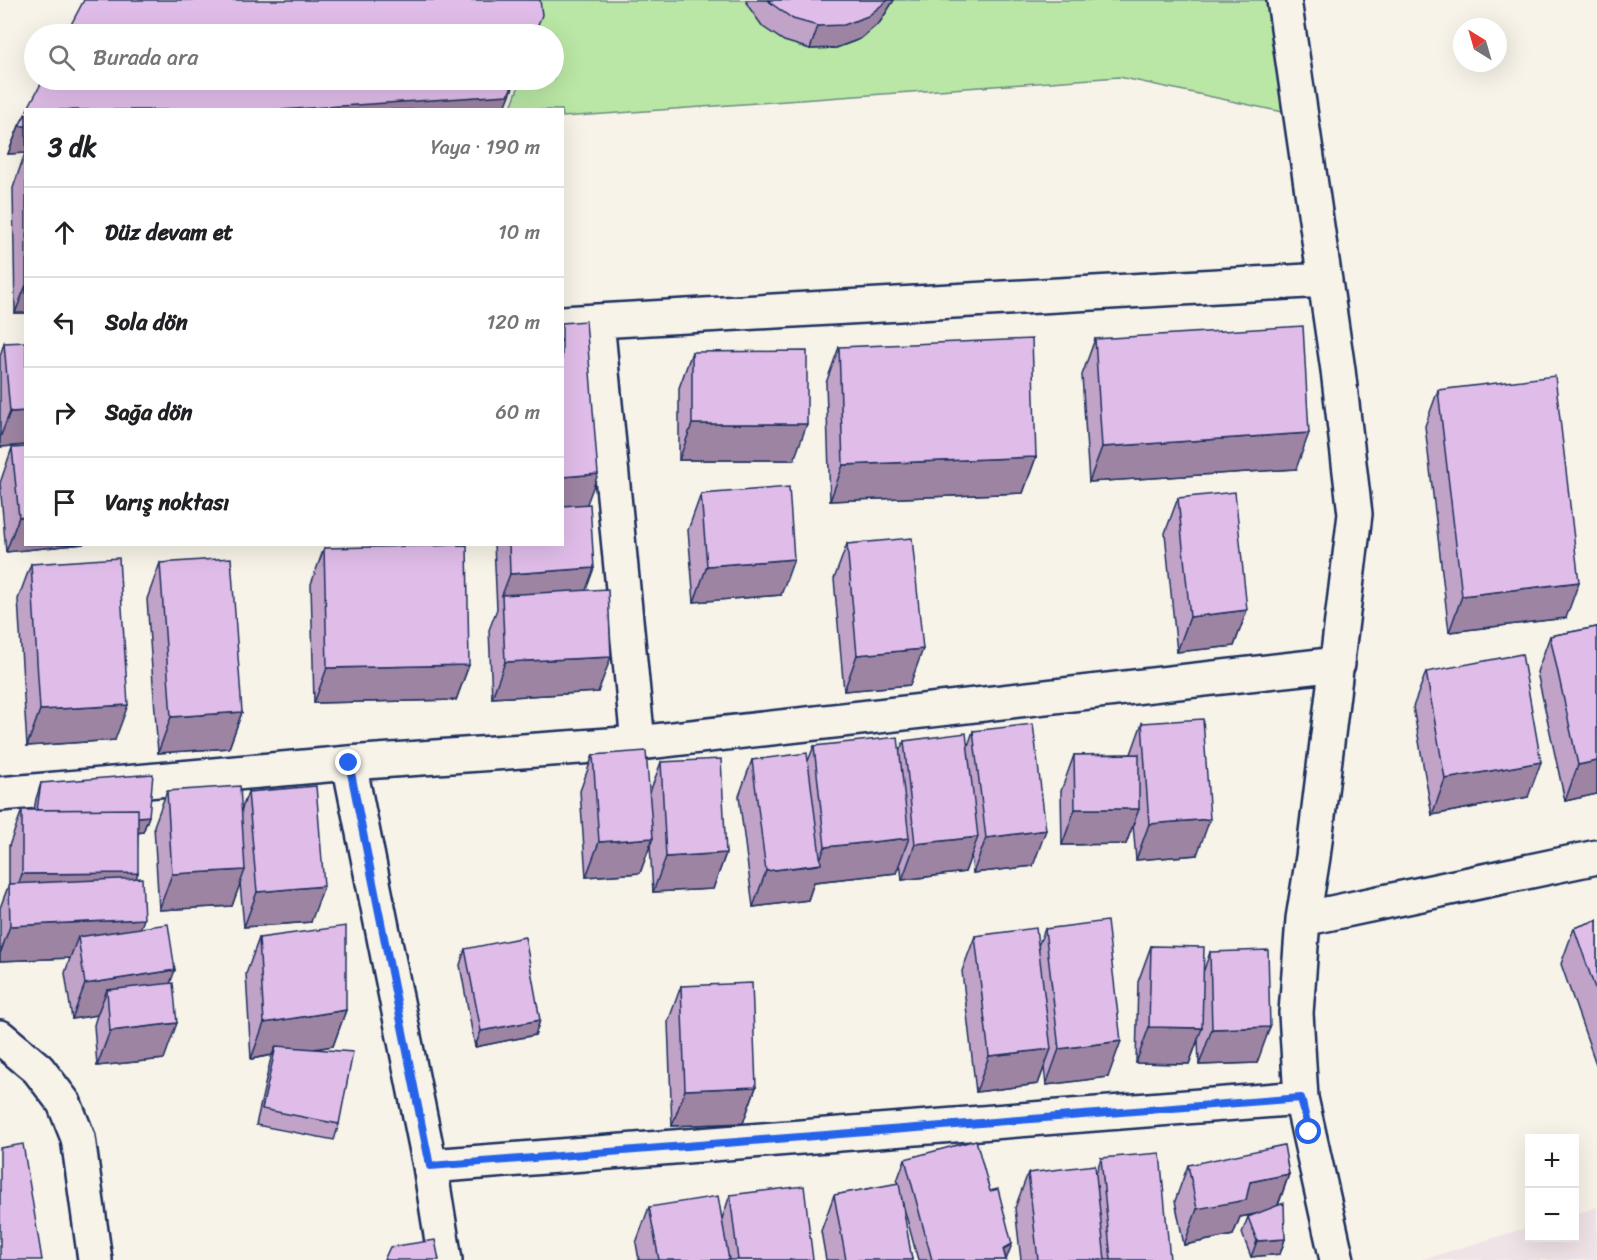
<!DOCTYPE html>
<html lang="tr">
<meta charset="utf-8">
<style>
:root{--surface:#fff;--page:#f6f6f6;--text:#202124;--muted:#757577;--line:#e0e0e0}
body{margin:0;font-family:Sriracha,sans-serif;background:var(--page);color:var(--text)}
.controls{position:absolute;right:18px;bottom:18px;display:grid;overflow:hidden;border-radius:0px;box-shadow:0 6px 24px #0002}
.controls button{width:54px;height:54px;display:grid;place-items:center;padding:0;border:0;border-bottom:2px solid var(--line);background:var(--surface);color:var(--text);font:30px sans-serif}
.compass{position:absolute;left:1453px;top:18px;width:54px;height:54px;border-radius:50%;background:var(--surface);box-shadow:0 6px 24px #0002;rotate:323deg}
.stop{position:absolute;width:18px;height:18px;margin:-14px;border:4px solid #2563eb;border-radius:50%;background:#fff}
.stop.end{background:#2563eb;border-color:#fff;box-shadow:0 2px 6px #0008}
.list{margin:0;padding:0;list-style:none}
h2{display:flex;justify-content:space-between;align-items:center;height:78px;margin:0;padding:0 24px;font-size:26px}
h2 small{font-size:20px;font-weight:400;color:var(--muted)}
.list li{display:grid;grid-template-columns:39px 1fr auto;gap:18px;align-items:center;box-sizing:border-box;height:90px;padding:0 24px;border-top:2px solid var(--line)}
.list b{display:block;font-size:22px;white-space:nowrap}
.list em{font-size:20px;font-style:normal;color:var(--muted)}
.icon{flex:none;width:33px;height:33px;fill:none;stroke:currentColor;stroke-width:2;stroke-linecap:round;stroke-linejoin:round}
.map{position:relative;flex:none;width:1597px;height:1260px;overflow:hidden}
.search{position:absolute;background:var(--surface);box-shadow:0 6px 24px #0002;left:24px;top:24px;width:540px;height:66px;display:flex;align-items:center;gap:15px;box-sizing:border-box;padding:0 21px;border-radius:33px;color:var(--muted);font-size:22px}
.panel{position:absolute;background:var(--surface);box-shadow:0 6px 24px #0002;left:24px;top:108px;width:540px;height:438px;border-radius:0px}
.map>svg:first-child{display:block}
</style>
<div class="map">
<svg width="1597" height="1260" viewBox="0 0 1597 1260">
<rect width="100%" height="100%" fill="#f7f3e8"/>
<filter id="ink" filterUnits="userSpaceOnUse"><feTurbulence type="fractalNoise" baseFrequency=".0167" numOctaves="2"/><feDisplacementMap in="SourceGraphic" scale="12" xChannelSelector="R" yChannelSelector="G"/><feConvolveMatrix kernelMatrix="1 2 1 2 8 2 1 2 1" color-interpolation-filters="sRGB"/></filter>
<g filter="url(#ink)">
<!-- built -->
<path fill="#f0e3e8" d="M 1597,1207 L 1597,1260 L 1421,1260 L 1529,1227 L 1530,1238 L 1574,1238 L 1575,1214 Z"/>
<!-- green -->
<path fill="#bae7a5" stroke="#6a8b82" stroke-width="1.5" d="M 532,0 L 1268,0 L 1283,112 L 1119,77 L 563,117 L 562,110 L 510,110 L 521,80 L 554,80 L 554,34 L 536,34 Z"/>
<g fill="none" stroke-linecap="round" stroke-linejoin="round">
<!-- street casing -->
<g stroke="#1b2f5e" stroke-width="38">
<path id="street" d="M 1284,0 L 1338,370 L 1355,514 L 1313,857 L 1303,919 L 1296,1013 L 1301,1098 L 1337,1260
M 597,321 L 1325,280
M 562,323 L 597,321 L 638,743
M 349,763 L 430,1166 L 445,1260
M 0,794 L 349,763 L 638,743 L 1338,664
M 1303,919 L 1597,857
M 0,1037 L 38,1069 L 64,1103 L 78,1138 L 95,1260
M 430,1166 L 1301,1098"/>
</g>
<!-- street -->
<use href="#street" stroke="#f7f3e8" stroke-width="33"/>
</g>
<!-- wall -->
<path fill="#c1a3c8" stroke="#1b2f5e" stroke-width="1.5" d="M 746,0 L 894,0 L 880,22 L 860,39 L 836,48 L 810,49 L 784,41 L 763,27 L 748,6 Z
M 26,113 L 26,313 L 15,313 L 13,188 L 25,153 L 8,154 L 19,126 Z
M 1095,339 L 1296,469 L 1089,482 L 1082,375 Z
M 4,343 L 26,445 L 0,447 L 0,356 Z
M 839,347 L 1036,457 L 1023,493 L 830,501 L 826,383 Z
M 692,352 L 794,460 L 679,460 L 679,388 Z
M 1438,390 L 1566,618 L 1449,632 L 1425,426 Z
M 12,448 L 26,544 L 84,544 L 6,552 L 0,483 Z
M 701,494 L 781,595 L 694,602 L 688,530 Z
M 1178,498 L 1247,610 L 1234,646 L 1177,652 L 1165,533 Z
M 587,504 L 586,591 L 598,692 L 492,698 L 489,630 L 497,609 L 494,544 L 562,544 Z
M 847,544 L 910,685 L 844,691 L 834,579 Z
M 324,548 L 469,665 L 456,700 L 314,703 L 311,584 Z
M 160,563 L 242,712 L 229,748 L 158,753 L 147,599 Z
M 31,564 L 115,740 L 27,746 L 18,599 Z
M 1597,627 L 1597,794 L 1565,801 L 1537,672 L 1550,636 Z
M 1426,672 L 1528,797 L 1432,815 L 1413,707 Z
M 1142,723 L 1197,855 L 1136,860 L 1133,824 L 1126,844 L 1062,845 L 1061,791 L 1074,755 L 1131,754 Z
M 973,731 L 1033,866 L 973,873 L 971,855 L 965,872 L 902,880 L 900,861 L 896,873 L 814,882 L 808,900 L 753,907 L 739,796 L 752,760 L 808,761 L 814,746 L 899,752 L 904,741 L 968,746 Z
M 593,755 L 650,792 L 661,762 L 726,853 L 713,889 L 653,892 L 650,845 L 640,873 L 586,877 L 580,791 Z
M 41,783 L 149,816 L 143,832 L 138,833 L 136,878 L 140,928 L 170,983 L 164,1059 L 97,1066 L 94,1025 L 97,1015 L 72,1019 L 65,973 L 70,958 L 0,961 L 0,908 L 9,884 L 9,846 L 22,810 L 34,810 L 36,799 Z
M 167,791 L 241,811 L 248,792 L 311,922 L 244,927 L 240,883 L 232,906 L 159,910 L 154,826 Z
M 1597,920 L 1597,1067 L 1561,964 L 1574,928 Z
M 1045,929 L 1108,1077 L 1046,1085 L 1044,1067 L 1038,1084 L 976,1092 L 962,971 L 975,936 L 1038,946 Z
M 259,938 L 346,1010 L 333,1046 L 314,1049 L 339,1124 L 334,1140 L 256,1125 L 270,1062 L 272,1055 L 251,1059 L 246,974 Z
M 1151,946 L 1204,970 L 1210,952 L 1257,1063 L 1199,1065 L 1198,1040 L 1189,1064 L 1136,1063 L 1138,982 Z
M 465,949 L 540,1020 L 535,1035 L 475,1047 L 460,965 Z
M 681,986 L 756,1087 L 743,1123 L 672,1126 L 668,1022 Z
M 1101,1158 L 1170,1260 L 1021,1260 L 1015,1208 L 1028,1173 L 1096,1174 Z
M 905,1159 L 1006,1260 L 918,1260 L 900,1193 L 912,1260 L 826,1260 L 821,1231 L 834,1195 L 898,1184 L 897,1181 Z
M 1188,1165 L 1289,1174 L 1278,1206 L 1285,1239 L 1280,1254 L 1251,1257 L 1242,1233 L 1248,1217 L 1255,1214 L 1240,1217 L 1233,1235 L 1184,1245 L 1175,1201 Z
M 730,1195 L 813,1260 L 639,1260 L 636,1243 L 649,1207 L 722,1219 Z"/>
<!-- shaded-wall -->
<path fill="#9d84a3" stroke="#1b2f5e" stroke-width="1.5" d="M 888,0 L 894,0 L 880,22 L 860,39 L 836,48 L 810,49 L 818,26 Z
M 515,80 L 516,80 L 504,110 L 280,110 Z
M 19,126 L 26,126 L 26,153 L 8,154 Z
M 26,285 L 26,313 L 15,313 Z
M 26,411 L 26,445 L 0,447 L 0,438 L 10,412 Z
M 692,424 L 807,424 L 794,460 L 679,460 Z
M 1309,433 L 1296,469 L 1089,482 L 1102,447 Z
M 1036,457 L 1023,493 L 830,501 L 843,465 Z
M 598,474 L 585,509 L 562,511 L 562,477 Z
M 26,516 L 26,544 L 84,544 L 6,552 L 19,517 Z
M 794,559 L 781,595 L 694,602 L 707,566 Z
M 594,568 L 581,604 L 502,595 L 510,574 Z
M 1579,582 L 1566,618 L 1449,632 L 1462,596 Z
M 1247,610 L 1234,646 L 1177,652 L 1190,617 Z
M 923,649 L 910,685 L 844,691 L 857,655 Z
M 611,657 L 598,692 L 492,698 L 505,662 Z
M 469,665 L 456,700 L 314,703 L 327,668 Z
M 128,705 L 115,740 L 27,746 L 40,710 Z
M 242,712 L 229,748 L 158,753 L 171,717 Z
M 1597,761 L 1597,794 L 1565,801 L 1578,765 Z
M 1541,762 L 1528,797 L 1432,815 L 1445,779 Z
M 1075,809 L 1139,809 L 1126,844 L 1062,845 Z
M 149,816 L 143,832 L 28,844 L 33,828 Z
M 1210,819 L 1197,855 L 1136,860 L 1149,824 Z
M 1046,830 L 1033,866 L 973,873 L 986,838 Z
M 978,837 L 965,872 L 902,880 L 915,844 Z
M 653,838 L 640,873 L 586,877 L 599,842 Z
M 909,838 L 896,873 L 814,882 L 808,900 L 753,907 L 766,871 L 818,865 L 825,847 Z
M 726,853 L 713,889 L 653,892 L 666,857 Z
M 245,870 L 232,906 L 159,910 L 172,874 Z
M 138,873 L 125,909 L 10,908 L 22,874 Z
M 324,886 L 311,922 L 244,927 L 257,892 Z
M 144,919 L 131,955 L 78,937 L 70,958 L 0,961 L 0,954 L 10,926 Z
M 175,970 L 162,1006 L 107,990 L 97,1015 L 72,1019 L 85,984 Z
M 346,1010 L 333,1046 L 274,1055 L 276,1046 L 272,1055 L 251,1059 L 264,1023 Z
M 540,1020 L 535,1035 L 475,1047 L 481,1031 Z
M 177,1023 L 164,1059 L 97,1066 L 110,1031 Z
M 1149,1027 L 1202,1028 L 1189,1064 L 1136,1063 Z
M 1270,1027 L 1257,1063 L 1199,1065 L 1212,1029 Z
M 1121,1041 L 1108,1077 L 1046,1085 L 1059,1049 Z
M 1051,1049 L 1038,1084 L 976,1092 L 989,1056 Z
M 756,1087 L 743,1123 L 672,1126 L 685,1090 Z
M 1289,1174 L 1276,1210 L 1240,1217 L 1233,1235 L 1184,1245 L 1197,1209 L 1250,1182 Z
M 1285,1239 L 1280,1254 L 1251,1257 L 1257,1241 Z
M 1012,1244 L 1006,1260 L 1003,1249 Z"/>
<!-- building -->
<path fill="#e0bde9" stroke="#1b2f5e" stroke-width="1.5" d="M 84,0 L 540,0 L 542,15 L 534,34 L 66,34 Z
M 768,0 L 888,0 L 868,16 L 844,25 L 818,26 L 793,19 L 772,4 Z
M 43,80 L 515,80 L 508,95 L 280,110 L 27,110 Z
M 26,113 L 26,126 L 19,126 Z
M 586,321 L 598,474 L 562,477 L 562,323 Z
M 1303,326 L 1309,433 L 1102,447 L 1095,339 Z
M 1032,339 L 1036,457 L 843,465 L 839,347 Z
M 26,342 L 26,411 L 10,412 L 4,343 Z
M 807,351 L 807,424 L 692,424 L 692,352 Z
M 1555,376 L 1579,582 L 1462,596 L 1438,390 Z
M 26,447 L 26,516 L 19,517 L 12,448 Z
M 789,487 L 794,559 L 707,566 L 701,494 Z
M 1235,492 L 1247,610 L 1190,617 L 1178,498 Z
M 590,504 L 594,568 L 510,574 L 509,544 L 562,544 L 562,506 Z
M 912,538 L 923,649 L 857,655 L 847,544 Z
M 467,545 L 469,665 L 327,668 L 324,548 Z
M 119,558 L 128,705 L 40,710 L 31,564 Z
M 231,558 L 242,712 L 171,717 L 160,563 Z
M 608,589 L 611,657 L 505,662 L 502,595 Z
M 1597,627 L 1597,761 L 1578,765 L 1550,636 Z
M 1522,654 L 1541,762 L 1445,779 L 1426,672 Z
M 1203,719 L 1210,819 L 1149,824 L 1142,723 Z
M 1033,724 L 1046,830 L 986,838 L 973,731 Z
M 966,733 L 978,837 L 915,844 L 904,741 Z
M 898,737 L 909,838 L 825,847 L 814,746 Z
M 646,751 L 653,838 L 599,842 L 593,755 Z
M 807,753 L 821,864 L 766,871 L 752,760 Z
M 1139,754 L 1139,809 L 1075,809 L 1074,755 Z
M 721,759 L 726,853 L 666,857 L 661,762 Z
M 153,774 L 149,816 L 138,817 L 138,809 L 37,810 L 41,783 Z
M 240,786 L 245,870 L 172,874 L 167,791 Z
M 316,786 L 324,886 L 257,892 L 248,792 Z
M 138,809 L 138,873 L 22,874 L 22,810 Z
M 142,878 L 144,919 L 10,926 L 9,884 Z
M 1597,920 L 1597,994 L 1574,928 Z
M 1107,921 L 1121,1041 L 1059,1049 L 1045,929 Z
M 168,924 L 175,970 L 85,984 L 78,937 Z
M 346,926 L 346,1010 L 264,1023 L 259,938 Z
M 1036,928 L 1051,1049 L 989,1056 L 975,936 Z
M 525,937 L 540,1020 L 481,1031 L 465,949 Z
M 1151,946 L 1204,947 L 1202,1028 L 1149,1027 Z
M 1268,950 L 1270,1027 L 1212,1029 L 1210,952 Z
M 173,983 L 177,1023 L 110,1031 L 107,990 Z
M 752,983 L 756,1087 L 685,1090 L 681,986 Z
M 276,1046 L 353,1052 L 339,1124 L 262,1109 Z
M 976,1140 L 990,1191 L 998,1189 L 1012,1244 L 1003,1249 L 1006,1260 L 932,1260 L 905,1159 Z
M 23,1144 L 42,1260 L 0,1260 L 0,1148 Z
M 1284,1145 L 1289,1174 L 1250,1182 L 1246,1200 L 1197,1209 L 1188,1165 Z
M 1160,1153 L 1170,1260 L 1111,1260 L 1101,1158 Z
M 1095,1165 L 1105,1260 L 1038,1260 L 1028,1173 Z
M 899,1183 L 912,1260 L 846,1260 L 834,1195 Z
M 804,1186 L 813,1260 L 738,1260 L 730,1195 Z
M 718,1196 L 729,1260 L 659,1260 L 649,1207 Z
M 1284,1203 L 1285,1239 L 1257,1241 L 1248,1217 Z
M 435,1240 L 439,1260 L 384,1260 L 390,1247 Z"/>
</g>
<g fill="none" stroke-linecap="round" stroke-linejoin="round" filter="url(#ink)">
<!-- route -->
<path stroke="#2563eb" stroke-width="8" d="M 349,763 L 430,1166 L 1301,1098 L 1309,1132"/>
</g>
</svg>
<div class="controls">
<button>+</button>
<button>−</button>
</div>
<svg class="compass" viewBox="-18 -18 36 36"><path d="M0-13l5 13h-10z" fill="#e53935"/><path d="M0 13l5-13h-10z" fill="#757577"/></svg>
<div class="stop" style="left:1309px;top:1132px"></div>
<div class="stop end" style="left:349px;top:763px"></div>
<div class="search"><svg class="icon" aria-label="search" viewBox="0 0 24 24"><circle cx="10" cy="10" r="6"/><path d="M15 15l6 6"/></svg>Burada ara</div>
<section class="panel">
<h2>3 dk<small>Yaya · 190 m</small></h2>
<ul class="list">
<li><svg class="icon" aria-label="ahead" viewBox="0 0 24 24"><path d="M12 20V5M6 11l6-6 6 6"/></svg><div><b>Düz devam et</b></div><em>10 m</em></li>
<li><svg class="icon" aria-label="left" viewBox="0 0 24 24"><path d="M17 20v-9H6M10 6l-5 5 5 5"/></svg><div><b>Sola dön</b></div><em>120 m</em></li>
<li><svg class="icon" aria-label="right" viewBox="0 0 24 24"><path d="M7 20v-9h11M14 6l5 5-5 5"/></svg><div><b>Sağa dön</b></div><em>60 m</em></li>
<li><svg class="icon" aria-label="arrive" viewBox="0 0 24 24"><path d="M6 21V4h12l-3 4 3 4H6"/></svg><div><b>Varış noktası</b></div></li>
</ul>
</section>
</div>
